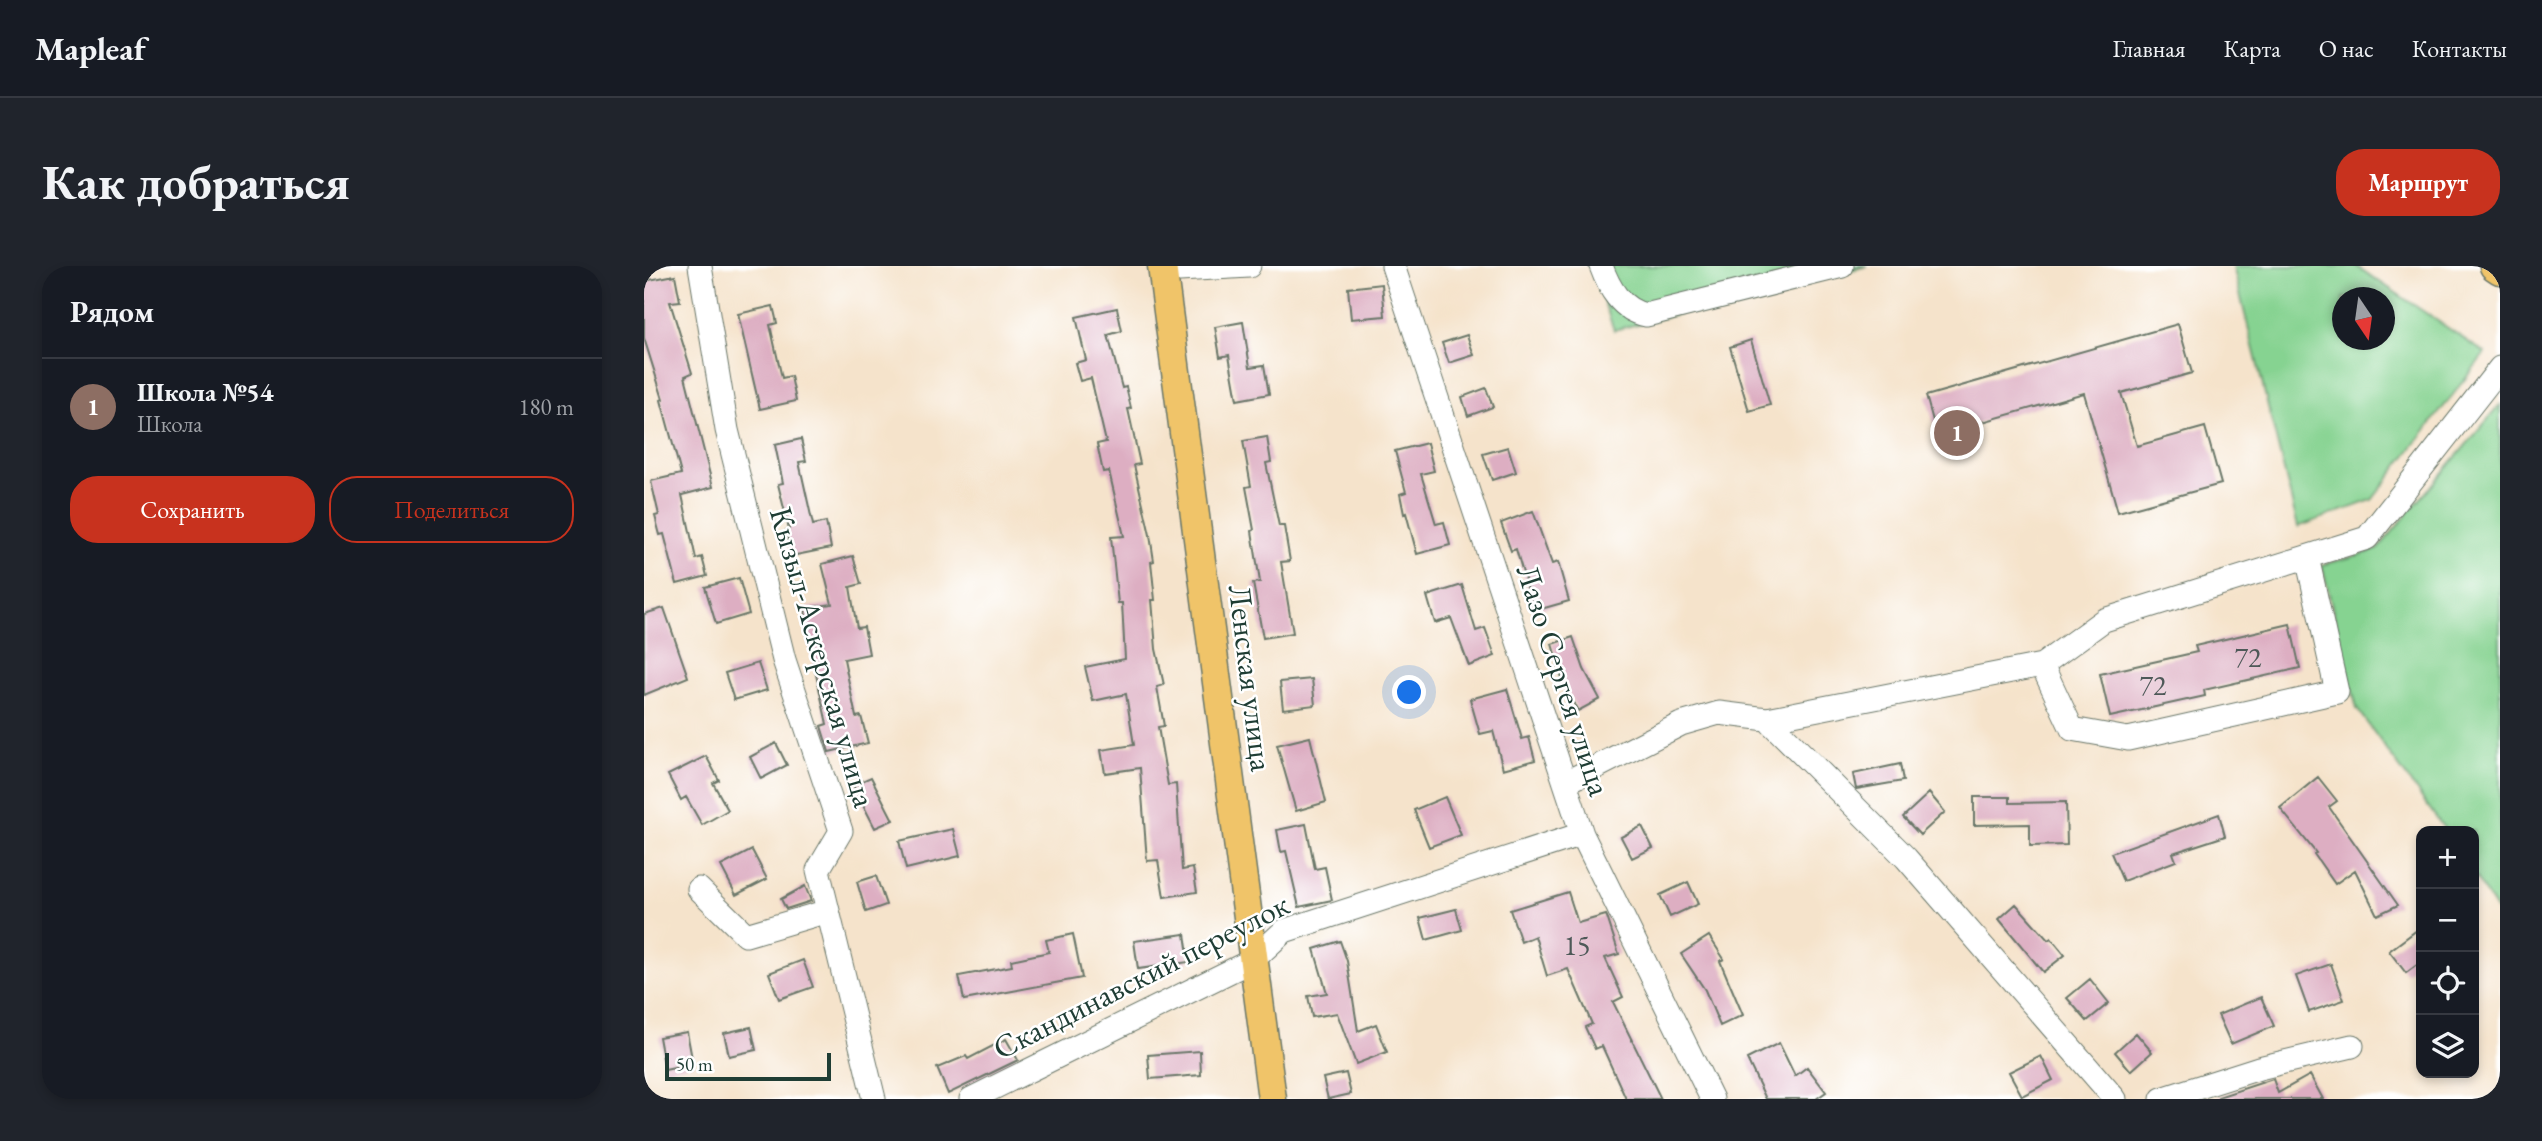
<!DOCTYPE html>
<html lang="ru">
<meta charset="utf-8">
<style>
:root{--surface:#171b24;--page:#20242c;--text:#f1f3f6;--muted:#9ea1a6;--line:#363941;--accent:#c8321e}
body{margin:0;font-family:"EB Garamond",serif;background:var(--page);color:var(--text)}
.controls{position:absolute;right:21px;bottom:21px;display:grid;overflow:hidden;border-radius:14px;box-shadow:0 4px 10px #0003}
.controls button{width:63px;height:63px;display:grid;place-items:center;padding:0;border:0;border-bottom:2px solid var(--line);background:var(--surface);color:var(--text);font:35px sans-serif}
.compass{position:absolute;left:1688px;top:21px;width:63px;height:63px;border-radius:50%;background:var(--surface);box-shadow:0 4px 10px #0003;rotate:167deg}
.scale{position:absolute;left:21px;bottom:18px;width:166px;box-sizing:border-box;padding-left:7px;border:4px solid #1f3d34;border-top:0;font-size:19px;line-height:24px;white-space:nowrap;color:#1f3d34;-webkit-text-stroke:5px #fff;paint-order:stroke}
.you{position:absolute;left:766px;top:427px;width:24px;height:24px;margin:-18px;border:5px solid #fff;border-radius:50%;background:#1a73e8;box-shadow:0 0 0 10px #1a73e833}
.badge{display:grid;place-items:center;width:46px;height:46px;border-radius:50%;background:var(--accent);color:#fff;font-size:23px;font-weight:700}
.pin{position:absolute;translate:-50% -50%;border:4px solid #fff;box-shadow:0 2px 7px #0006}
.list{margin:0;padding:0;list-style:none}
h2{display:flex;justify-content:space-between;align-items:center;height:91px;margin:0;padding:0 28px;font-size:30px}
h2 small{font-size:23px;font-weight:400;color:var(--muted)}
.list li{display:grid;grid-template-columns:46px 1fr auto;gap:21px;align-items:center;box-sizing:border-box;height:98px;padding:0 28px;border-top:2px solid var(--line)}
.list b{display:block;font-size:26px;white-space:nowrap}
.list p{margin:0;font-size:23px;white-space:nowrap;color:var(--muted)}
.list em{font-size:23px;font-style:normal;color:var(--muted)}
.actions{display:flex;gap:14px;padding:21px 28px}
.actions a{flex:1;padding:16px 0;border:2px solid var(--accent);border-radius:28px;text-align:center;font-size:24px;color:var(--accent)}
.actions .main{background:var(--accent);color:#fff}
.icon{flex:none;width:38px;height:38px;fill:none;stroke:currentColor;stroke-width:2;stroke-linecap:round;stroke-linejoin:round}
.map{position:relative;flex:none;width:1856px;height:833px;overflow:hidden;border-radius:28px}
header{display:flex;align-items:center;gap:42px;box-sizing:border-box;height:98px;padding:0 35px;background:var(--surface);border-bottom:2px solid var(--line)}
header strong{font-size:33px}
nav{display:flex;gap:38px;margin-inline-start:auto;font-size:24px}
.intro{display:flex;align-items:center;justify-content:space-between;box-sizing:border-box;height:168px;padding:0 42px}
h1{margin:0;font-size:49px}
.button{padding:18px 32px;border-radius:28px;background:var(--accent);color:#fff;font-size:24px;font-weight:700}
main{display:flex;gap:42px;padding:0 42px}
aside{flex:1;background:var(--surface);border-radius:28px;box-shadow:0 4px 10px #0003}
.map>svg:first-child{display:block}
</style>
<header>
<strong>Mapleaf</strong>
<nav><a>Главная</a><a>Карта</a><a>О нас</a><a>Контакты</a></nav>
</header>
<div class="intro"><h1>Как добраться</h1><a class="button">Маршрут</a></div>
<main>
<aside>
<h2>Рядом<small></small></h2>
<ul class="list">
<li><span class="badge" style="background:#8d6e63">1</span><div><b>Школа №54</b><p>Школа</p></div><em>180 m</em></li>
</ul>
<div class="actions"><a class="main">Сохранить</a><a>Поделиться</a></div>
</aside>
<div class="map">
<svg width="1856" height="833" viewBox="0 0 1856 833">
<rect width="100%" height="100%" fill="#fff"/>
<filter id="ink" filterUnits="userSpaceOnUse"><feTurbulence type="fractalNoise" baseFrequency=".0143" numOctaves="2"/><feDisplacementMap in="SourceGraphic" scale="14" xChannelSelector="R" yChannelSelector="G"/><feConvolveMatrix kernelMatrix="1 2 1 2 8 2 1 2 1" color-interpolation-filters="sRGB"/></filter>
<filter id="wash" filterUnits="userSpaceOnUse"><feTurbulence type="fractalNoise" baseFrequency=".00686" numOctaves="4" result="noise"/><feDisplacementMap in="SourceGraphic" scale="28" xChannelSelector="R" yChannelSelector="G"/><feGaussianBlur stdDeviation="1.57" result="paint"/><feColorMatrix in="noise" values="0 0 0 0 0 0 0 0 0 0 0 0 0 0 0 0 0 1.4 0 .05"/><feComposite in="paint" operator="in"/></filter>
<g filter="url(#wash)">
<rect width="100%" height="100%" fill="#f5e3cb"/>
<!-- green -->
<path fill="#86d391" stroke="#528862" stroke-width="2" fill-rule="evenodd" d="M 947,0 L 1223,0 L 970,64 Z
M 1589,0 L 1712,0 L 1841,87 L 1728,234 L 1654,261 ZM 1699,32 L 1741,32 L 1741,74 L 1699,74 Z
M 1856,139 L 1856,650 L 1830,609 L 1830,565 L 1802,565 L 1713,443 L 1678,299 L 1733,284 Z"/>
<g id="blocks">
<!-- building -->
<path fill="#ddaec2" d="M 31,9 L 36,35 L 26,36 L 48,107 L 41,110 L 69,221 L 38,229 L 52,293 L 58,291 L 63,310 L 33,318 L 20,268 L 16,269 L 11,250 L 15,249 L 7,215 L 37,208 L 17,134 L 19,133 L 0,72 L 0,15 Z
M 738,18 L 741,50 L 707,53 L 704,22 Z
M 129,40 L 133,57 L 126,59 L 138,112 L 147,110 L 152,135 L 116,143 L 94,48 Z
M 473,42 L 478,65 L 464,69 L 478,122 L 482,121 L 487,142 L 484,143 L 496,198 L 490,199 L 506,269 L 510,295 L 507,296 L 511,334 L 508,334 L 512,383 L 520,419 L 513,421 L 520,460 L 514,461 L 524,519 L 532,518 L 538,604 L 549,602 L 553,626 L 520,631 L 514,594 L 503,595 L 496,502 L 461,507 L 457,484 L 490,479 L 482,428 L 449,435 L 441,401 L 481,393 L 478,337 L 474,337 L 467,271 L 480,270 L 465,205 L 459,206 L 453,178 L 462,176 L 447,112 L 436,115 L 431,97 L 442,94 L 432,51 Z
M 599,56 L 606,101 L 620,99 L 625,128 L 593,134 L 585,89 L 576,91 L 571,61 Z
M 1534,58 L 1548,107 L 1477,127 L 1493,180 L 1561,161 L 1577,218 L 1474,246 L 1440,127 L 1293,169 L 1282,130 Z
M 823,69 L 830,89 L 805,97 L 798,77 Z
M 1107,74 L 1126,139 L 1105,145 L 1086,81 Z
M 842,122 L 849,141 L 824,150 L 818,131 Z
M 623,171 L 627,196 L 622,197 L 635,260 L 640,260 L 646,295 L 637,296 L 649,367 L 619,372 L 609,317 L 616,316 L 608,265 L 610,264 L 602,221 L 607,220 L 599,175 Z
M 157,173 L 162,195 L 155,196 L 169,259 L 182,256 L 187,282 L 147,290 L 142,264 L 145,263 L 134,218 L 139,217 L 131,179 Z
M 783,177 L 790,205 L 777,208 L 792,258 L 800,256 L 806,279 L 773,288 L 762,247 L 760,248 L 756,228 L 762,226 L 751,185 Z
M 864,181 L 872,206 L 848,214 L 839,188 Z
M 889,245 L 908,298 L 914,296 L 925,335 L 890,345 L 872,283 L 867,285 L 857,257 Z
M 209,290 L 217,318 L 206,321 L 213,362 L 220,361 L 225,388 L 200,393 L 212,451 L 217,450 L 224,477 L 185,486 L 177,460 L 183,458 L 164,372 L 161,342 L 188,338 L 178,298 Z
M 95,312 L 105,348 L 72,358 L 61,321 Z
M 818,319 L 832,365 L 841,362 L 851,390 L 825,400 L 807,352 L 791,357 L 783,330 Z
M 20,342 L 44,411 L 0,429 L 0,348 Z
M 1646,358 L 1656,402 L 1560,424 L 1561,430 L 1466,451 L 1456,408 L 1553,386 L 1551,380 Z
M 929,371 L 940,403 L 956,433 L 934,445 L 921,422 L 908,378 Z
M 114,397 L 123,424 L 90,434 L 81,407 Z
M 668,413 L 671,439 L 639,443 L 636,416 Z
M 863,423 L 878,473 L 885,471 L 891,494 L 859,503 L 849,465 L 836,468 L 826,433 Z
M 666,471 L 682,536 L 652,545 L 633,479 Z
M 132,477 L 143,499 L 117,513 L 106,491 Z
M 62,490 L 75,514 L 69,517 L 84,544 L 58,559 L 42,531 L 37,534 L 24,509 Z
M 1256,498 L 1259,515 L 1212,523 L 1209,508 Z
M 227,511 L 249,554 L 231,562 L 209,519 Z
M 1674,511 L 1693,535 L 1685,541 L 1754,639 L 1733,649 L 1711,604 L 1691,618 L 1670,588 L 1672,587 L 1636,542 Z
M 1285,527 L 1301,546 L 1276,569 L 1259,551 Z
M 801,531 L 817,569 L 785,581 L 770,544 Z
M 1330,531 L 1366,531 L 1366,537 L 1422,536 L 1423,579 L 1386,580 L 1386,558 L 1330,559 Z
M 1575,548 L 1581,570 L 1529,587 L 1532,595 L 1479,615 L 1467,587 Z
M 662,558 L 671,603 L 681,601 L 688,634 L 655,641 L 642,585 L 637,586 L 633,564 Z
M 998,560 L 1009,582 L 988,592 L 977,571 Z
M 309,563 L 316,590 L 262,603 L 255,575 Z
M 108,584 L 123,613 L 92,629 L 77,600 Z
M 232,610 L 242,639 L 222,646 L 213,616 Z
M 1044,616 L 1054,638 L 1026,651 L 1016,629 Z
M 161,620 L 167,635 L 142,643 L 137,633 Z
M 924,626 L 934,657 L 962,649 L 963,651 L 975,688 L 961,692 L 979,731 L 969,736 L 1017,833 L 982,833 L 958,780 L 951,783 L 941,761 L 948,758 L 924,703 L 903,710 L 891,670 L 877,676 L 866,644 Z
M 1372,638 L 1404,674 L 1407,672 L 1421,689 L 1399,706 L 1355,653 Z
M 812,643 L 818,664 L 782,674 L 776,652 Z
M 1777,661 L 1777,696 L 1762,707 L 1745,685 Z
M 429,668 L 438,712 L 320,734 L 315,710 L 368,700 L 367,694 L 405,686 L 402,674 Z
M 541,668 L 545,696 L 494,703 L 490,675 Z
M 1065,670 L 1080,693 L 1076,695 L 1099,749 L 1076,760 L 1061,724 L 1037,688 Z
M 696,675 L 703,695 L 714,765 L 732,758 L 743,786 L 712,798 L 693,747 L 668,751 L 664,730 L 683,727 L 670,683 Z
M 159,694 L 169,721 L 135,733 L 125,707 Z
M 1687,698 L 1700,734 L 1665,746 L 1652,710 Z
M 1446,713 L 1465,737 L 1443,755 L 1423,732 Z
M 1617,731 L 1630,760 L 1587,778 L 1574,749 Z
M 107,761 L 112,784 L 85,790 L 80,767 Z
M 43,766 L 49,798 L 21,804 L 15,771 Z
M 1492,767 L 1508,786 L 1487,805 L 1471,786 Z
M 362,773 L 374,794 L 304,828 L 293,802 L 322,790 L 324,793 Z
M 1135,777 L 1151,810 L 1163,801 L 1182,826 L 1172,833 L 1122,833 L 1103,793 Z
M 556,785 L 557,809 L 506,813 L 504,789 Z
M 1397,790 L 1409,814 L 1378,830 L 1365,806 Z
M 702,807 L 707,828 L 684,833 L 679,812 Z
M 1666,809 L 1679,833 L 1575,833 L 1574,831 L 1629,813 L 1634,827 Z"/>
</g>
</g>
<g filter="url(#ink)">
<use href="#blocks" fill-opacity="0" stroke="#6a7769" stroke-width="2"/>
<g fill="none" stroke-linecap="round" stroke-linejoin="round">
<!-- minor casing -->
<g stroke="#6a7769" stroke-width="25">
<path id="minor" d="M 56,0 L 83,164 L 140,394 L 197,565 L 174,604 L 230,833
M 749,0 L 938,568 L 1068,833
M 957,0 C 965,22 977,44 1002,49 L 1198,0
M 518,5 L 605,0
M 1398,399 L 1428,463 L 1484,473 L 1693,426 L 1663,291
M 1123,453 L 1398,399 L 1460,354 L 1723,272 L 1856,102
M 921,517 L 1037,458 L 1075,447 L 1123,453 L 1262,592 L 1471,833
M 55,623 L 102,669 L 184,645
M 327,833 L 609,694 L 640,665 L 938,568
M 1518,833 L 1615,802 L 1708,780"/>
</g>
<!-- major casing -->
<g stroke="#6a7769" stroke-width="31">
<path id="major" d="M 518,0 L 628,833
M 1850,0 L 1856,4"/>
</g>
<!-- minor -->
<use href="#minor" stroke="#fff" stroke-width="23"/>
<!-- major -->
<use href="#major" stroke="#f0c469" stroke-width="28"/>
</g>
</g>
<g text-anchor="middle" stroke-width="5" stroke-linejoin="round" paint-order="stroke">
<!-- number labels -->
<g font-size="28" fill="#4e5958">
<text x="1604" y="401">72</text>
<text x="1509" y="429">72</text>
<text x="933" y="689">15</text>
</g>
<!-- street labels -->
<g font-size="32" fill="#1f3d34" stroke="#fff">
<text transform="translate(179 391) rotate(74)" y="11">Кызыл-Аскерская улица</text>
<text transform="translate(607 412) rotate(83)" y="11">Ленская улица</text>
<text transform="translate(920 414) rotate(72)" y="11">Лазо Сергея улица</text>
<text transform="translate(497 710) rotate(-27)" y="11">Скандинавский переулок</text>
</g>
</g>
</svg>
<div class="controls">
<button>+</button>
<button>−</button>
<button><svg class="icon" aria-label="locate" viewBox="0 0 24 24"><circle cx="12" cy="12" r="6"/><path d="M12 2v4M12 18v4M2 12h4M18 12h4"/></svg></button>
<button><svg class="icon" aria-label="layers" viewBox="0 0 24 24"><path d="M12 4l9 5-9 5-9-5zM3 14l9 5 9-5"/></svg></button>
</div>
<svg class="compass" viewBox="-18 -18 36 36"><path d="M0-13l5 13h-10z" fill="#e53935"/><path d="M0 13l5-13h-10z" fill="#9ea1a6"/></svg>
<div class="scale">50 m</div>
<div class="you"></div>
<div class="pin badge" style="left:1313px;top:167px;background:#8d6e63">1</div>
</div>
</main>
